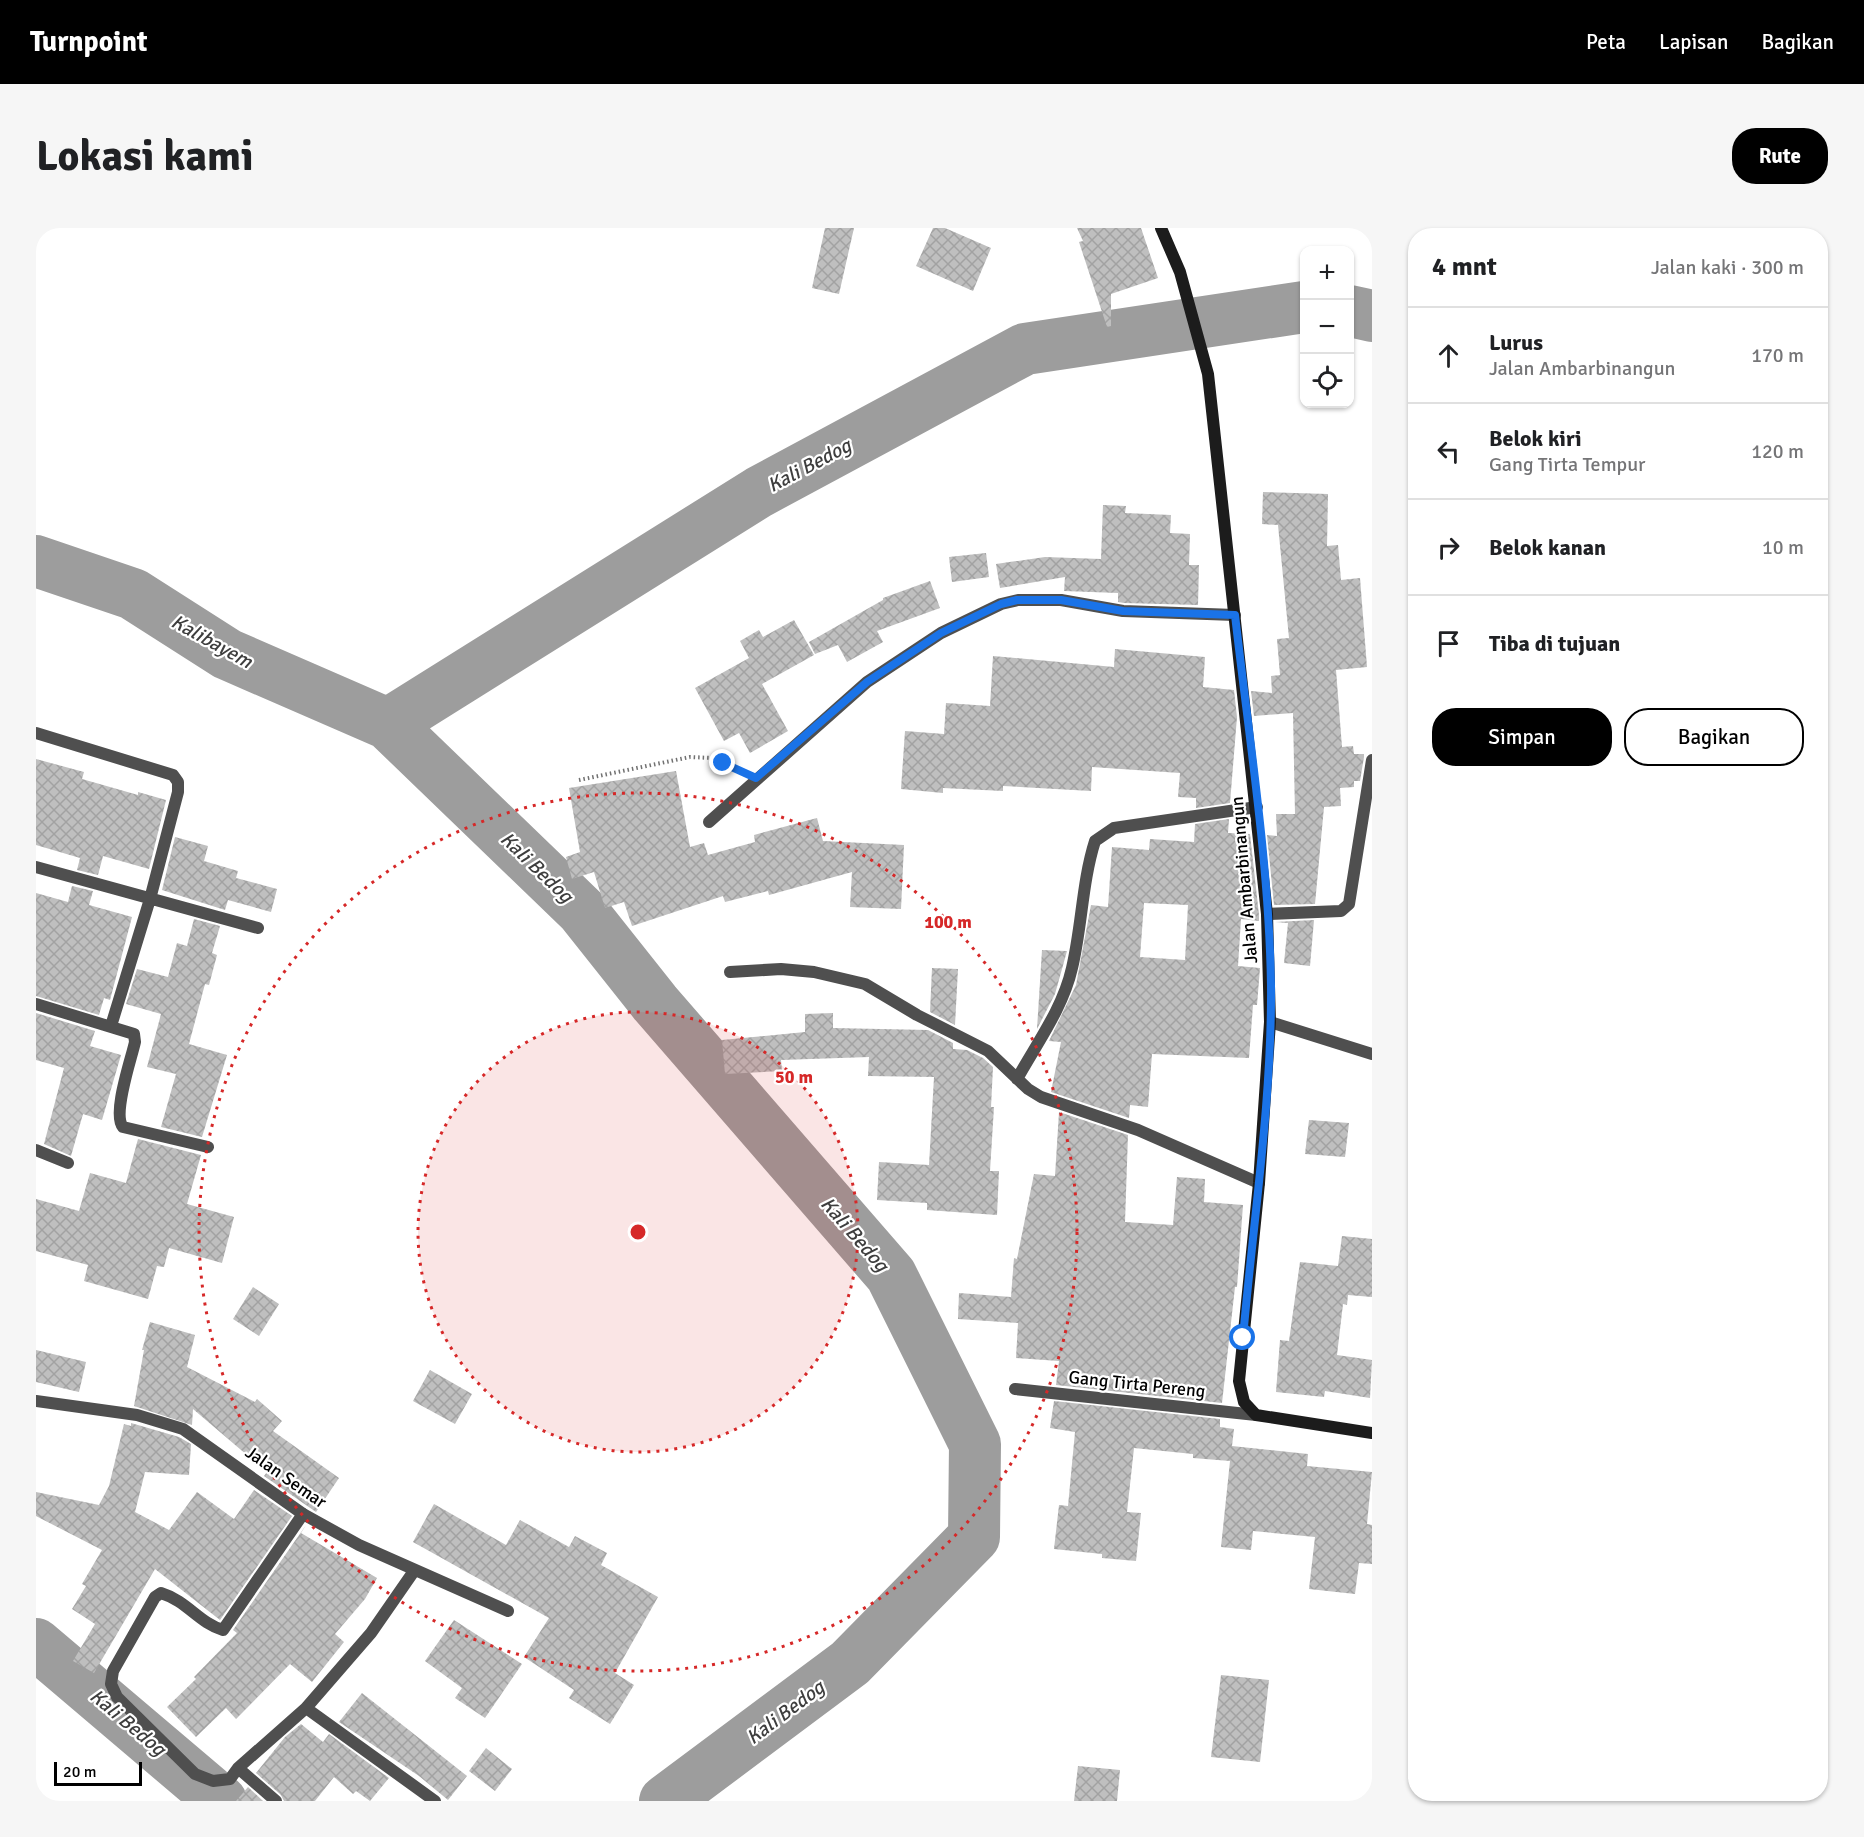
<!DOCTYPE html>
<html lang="id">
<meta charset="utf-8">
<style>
:root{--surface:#fff;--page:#f6f6f6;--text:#202124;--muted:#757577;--line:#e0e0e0;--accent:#000}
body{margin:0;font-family:Signika,sans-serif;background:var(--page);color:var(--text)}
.controls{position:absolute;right:18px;top:18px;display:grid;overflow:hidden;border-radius:12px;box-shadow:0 2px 4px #0004}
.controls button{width:54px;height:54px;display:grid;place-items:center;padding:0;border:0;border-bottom:2px solid var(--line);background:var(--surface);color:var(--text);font:30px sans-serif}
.scale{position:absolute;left:18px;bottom:15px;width:88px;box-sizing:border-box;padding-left:6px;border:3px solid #000;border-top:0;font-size:16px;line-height:21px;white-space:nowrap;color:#000;-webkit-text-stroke:4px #fff;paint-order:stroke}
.stop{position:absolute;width:18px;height:18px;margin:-14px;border:4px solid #1a73e8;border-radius:50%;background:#fff}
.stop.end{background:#1a73e8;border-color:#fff;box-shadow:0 2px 6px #0008}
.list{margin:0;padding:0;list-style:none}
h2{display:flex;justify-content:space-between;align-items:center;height:78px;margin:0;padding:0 24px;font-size:26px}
h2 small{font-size:20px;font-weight:400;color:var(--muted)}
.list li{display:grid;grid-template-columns:39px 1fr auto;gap:18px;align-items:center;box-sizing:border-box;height:96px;padding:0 24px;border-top:2px solid var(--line)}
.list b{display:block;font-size:22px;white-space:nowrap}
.list p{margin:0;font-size:20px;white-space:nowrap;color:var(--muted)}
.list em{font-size:20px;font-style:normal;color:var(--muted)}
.actions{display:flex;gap:12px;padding:18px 24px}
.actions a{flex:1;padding:14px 0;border:2px solid var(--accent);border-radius:24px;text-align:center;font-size:21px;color:var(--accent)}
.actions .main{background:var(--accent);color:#fff}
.icon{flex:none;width:33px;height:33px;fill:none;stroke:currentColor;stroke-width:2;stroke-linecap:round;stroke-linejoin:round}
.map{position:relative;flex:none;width:1336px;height:1573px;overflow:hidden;border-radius:24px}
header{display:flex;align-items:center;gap:36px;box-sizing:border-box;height:84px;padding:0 30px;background:var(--accent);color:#fff}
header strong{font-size:28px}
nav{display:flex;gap:33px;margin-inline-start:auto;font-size:21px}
.intro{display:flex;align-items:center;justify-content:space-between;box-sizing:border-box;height:144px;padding:0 36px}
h1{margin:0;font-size:42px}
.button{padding:15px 27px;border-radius:24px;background:var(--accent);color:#fff;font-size:21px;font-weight:700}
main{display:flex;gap:36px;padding:0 36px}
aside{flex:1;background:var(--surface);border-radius:24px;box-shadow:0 2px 4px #0004}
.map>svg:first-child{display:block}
</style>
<header>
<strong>Turnpoint</strong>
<nav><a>Peta</a><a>Lapisan</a><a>Bagikan</a></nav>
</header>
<div class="intro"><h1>Lokasi kami</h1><a class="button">Rute</a></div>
<main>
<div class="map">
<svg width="1336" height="1573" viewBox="0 0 1336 1573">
<defs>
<pattern id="building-cross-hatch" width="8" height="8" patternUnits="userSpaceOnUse" patternTransform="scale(1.5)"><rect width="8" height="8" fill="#bfbfbf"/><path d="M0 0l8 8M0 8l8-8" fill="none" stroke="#a2a2a2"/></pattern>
</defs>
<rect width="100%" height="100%" fill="#fff"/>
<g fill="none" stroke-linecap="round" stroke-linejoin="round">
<!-- river -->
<path stroke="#9d9d9d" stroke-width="52" d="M 1314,83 L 1336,88
M 0,333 L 97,366 L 191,426 L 352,496
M 0,1416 L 185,1573
M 629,1573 L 814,1435 L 938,1309 L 939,1216 L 855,1047 L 619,775 L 546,683 L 352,496 L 723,264 L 989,121 L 1268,79"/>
</g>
<!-- building -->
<path fill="url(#building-cross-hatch)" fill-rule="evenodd" d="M 789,0 L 818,0 L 803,66 L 776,60 Z
M 897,0 L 909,0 L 955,20 L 937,63 L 880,38 Z
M 1041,0 L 1105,0 L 1122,50 L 1075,66 L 1075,98 L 1071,99 L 1043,14 L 1047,13 Z
M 1227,264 L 1292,266 L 1291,318 L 1302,317 L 1305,352 L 1324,350 L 1331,439 L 1300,442 L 1306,519 L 1317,518 L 1318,526 L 1328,526 L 1328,529 L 1324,553 L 1318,553 L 1318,559 L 1304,560 L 1305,578 L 1288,579 L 1279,676 L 1238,677 L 1231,607 L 1241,608 L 1240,586 L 1259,586 L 1257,485 L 1218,488 L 1215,463 L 1236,465 L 1235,448 L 1244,447 L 1241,411 L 1253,410 L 1242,297 L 1226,296 Z
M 1067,277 L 1090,278 L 1089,285 L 1135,287 L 1134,305 L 1154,306 L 1153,337 L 1163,337 L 1162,377 L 1088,375 L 1082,374 L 1082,365 L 1028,363 L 1029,349 L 964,360 L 960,336 L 1009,329 L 1065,331 Z
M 950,325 L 953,349 L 916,354 L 913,329 Z
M 894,353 L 904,380 L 841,403 L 847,414 L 811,434 L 802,417 L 779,426 L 773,414 L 847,372 L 847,370 Z
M 758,392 L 778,427 L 726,456 L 752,503 L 714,525 L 703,505 L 688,513 L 659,460 L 713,430 L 704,413 L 723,402 L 727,409 Z
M 1079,421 L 1169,429 L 1167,459 L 1198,462 L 1201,489 L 1194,575 L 1160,580 L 1160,570 L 1142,569 L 1144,545 L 1056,539 L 1055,563 L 967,558 L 967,563 L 907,560 L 907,565 L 865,561 L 869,503 L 908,506 L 910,475 L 954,478 L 957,428 L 1078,439 Z
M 0,531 L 48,544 L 46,551 L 102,567 L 102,564 L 130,572 L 113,641 L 67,628 L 62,647 L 41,642 L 44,630 L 0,617 Z
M 640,543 L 654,619 L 668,615 L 672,627 L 719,614 L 718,607 L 781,590 L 787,613 L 868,617 L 865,681 L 814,679 L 816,644 L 733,667 L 732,663 L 689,674 L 687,668 L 596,698 L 588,674 L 569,680 L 558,644 L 536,651 L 530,629 L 544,624 L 533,560 Z
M 1193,591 L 1192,605 L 1214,606 L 1223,687 L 1223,693 L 1205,691 L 1202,738 L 1224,740 L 1221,777 L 1217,777 L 1213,830 L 1116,826 L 1112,879 L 1094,877 L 1093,890 L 1015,864 L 1025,814 L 1013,813 L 1040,757 L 1055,677 L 1072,679 L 1076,619 L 1113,622 L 1114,611 L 1158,614 L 1159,596 ZM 1108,675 L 1152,677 L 1149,732 L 1104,729 Z
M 139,609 L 172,618 L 168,633 L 202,643 L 200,650 L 241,661 L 235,684 L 192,672 L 189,682 L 126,662 Z
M 36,658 L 57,663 L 53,677 L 96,689 L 74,772 L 68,770 L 63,787 L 0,768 L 0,665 L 32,674 Z
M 158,691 L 184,698 L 176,725 L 181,727 L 173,757 L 169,756 L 153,816 L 191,827 L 166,909 L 125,899 L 140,846 L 111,839 L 125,786 L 90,776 L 101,741 L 132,749 L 141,715 L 151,718 Z
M 1278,692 L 1274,738 L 1248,735 L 1252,695 L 1239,694 Z
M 1006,722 L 1031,723 L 1019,766 L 1001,801 Z
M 896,740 L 922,741 L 919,797 L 894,784 Z
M 0,785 L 59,803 L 54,818 L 85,827 L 66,892 L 47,886 L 35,928 L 8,916 L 28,840 L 0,832 Z
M 797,785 L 797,800 L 892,802 L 917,815 L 917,821 L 931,822 L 947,830 L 957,839 L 955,879 L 958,879 L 954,943 L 963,943 L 961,987 L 891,982 L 891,975 L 841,972 L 843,934 L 893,937 L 898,849 L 832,848 L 833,829 L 745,832 L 746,843 L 689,846 L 686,812 L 769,804 L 769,786 Z
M 1023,884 L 1092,907 L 1089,994 L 1137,997 L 1141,949 L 1169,951 L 1168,974 L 1207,977 L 1201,1059 L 1199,1059 L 1186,1175 L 1020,1157 L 1023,1133 L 980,1130 L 982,1095 L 922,1091 L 923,1065 L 975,1069 L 978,1030 L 981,1031 L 998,946 L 1019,948 Z
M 1273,892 L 1313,895 L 1309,929 L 1269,926 Z
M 102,911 L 165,927 L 151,976 L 198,989 L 186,1035 L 133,1020 L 128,1039 L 121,1038 L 112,1071 L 48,1053 L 52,1037 L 0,1023 L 0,971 L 43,983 L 54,945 L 90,955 Z
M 1306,1008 L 1336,1011 L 1336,1069 L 1312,1067 L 1311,1077 L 1307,1076 L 1301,1127 L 1336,1132 L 1334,1170 L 1289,1163 L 1288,1169 L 1240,1164 L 1244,1112 L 1253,1113 L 1264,1034 L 1302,1038 Z
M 217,1059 L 243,1076 L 223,1108 L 197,1091 Z
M 114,1094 L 159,1107 L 151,1139 L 219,1174 L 221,1171 L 246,1193 L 237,1203 L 303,1250 L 280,1284 L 228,1248 L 231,1244 L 157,1181 L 156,1197 L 98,1178 L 108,1122 L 106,1122 Z
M 0,1122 L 50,1134 L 43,1164 L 0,1154 Z
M 394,1142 L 436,1166 L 419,1196 L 377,1173 Z
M 1018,1173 L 1184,1191 L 1184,1199 L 1198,1201 L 1196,1218 L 1272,1226 L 1271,1238 L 1336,1244 L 1331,1296 L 1336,1297 L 1336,1336 L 1323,1335 L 1319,1366 L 1273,1361 L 1279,1309 L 1217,1303 L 1215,1322 L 1185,1319 L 1194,1233 L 1157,1230 L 1157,1226 L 1098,1220 L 1091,1284 L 1105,1285 L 1100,1333 L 1066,1330 L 1066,1326 L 1018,1321 L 1023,1277 L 1032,1278 L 1039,1204 L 1014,1200 Z
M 95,1195 L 143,1209 L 155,1216 L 153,1247 L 109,1244 L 99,1284 L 133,1302 L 161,1264 L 198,1291 L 218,1262 L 256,1288 L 184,1392 L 119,1341 L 58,1445 L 37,1433 L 59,1396 L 36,1381 L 50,1358 L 46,1356 L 66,1322 L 0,1288 L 0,1264 L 63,1277 L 73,1258 L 88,1196 L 95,1198 Z
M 398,1276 L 470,1317 L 484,1292 L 533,1319 L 539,1308 L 571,1325 L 565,1337 L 622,1369 L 579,1445 L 598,1457 L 574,1496 L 533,1470 L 538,1462 L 488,1429 L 513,1390 L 377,1314 Z
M 270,1297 L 265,1305 L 341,1350 L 329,1371 L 299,1406 L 308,1414 L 276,1454 L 254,1436 L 200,1491 L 190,1480 L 160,1509 L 131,1479 L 160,1451 L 158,1449 L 201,1405 L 197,1402 Z
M 418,1392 L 486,1436 L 449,1490 L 419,1470 L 426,1460 L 389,1433 Z
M 1185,1447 L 1233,1452 L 1224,1534 L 1175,1529 Z
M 326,1465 L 431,1548 L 412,1572 L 383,1548 L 303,1494 Z
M 265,1496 L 287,1514 L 293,1506 L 353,1550 L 334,1573 L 320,1563 L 317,1566 L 298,1549 L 279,1573 L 248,1573 L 245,1567 L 220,1545 L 249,1509 Z
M 450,1520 L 476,1541 L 459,1563 L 433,1543 Z
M 1042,1538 L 1084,1542 L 1081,1573 L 1038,1573 Z
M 212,1559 L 227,1573 L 200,1573 Z"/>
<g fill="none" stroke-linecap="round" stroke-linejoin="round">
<!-- path -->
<path stroke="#717171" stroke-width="4" stroke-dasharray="1.5 3" stroke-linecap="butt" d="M 543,552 L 654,529 L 676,530 L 703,542"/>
<!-- service -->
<path stroke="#4f4f4f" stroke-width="12" d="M 267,1286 L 187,1402 C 163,1395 151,1373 125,1365 L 119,1369 L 77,1443 L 75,1456 L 81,1469 L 159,1546 L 177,1553 L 194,1551 L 202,1540 L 270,1480 L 335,1405 L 378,1343
M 270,1480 L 399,1573
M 202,1540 L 240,1573"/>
<!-- minor -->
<path stroke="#4f4f4f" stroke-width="12" d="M 0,505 L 137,547 L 142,554 L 142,564 L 114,671 L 75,798
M 673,594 L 831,454 L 905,405 L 965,376 L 982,372 L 1025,372 L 1087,383 L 1199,387
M 0,639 L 222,700
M 1231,686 L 1305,683 L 1313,676 L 1336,532
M 694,744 L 745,741 L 778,744 L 829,756 L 881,787 L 952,823 L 992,861 L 1005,869 L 1102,902 L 1223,955
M 0,776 L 98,806 L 99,814 C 95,832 76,886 87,899 L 172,919
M 1234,794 L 1336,826
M 981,851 C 1001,815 1027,780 1036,740 C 1046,698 1046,654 1059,613 L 1078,600 L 1221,579
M 0,922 L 32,935
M 979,1161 L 1220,1187
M 0,1173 L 101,1187 L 147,1201 L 267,1286 L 323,1317 L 472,1383"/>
<!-- secondary -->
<path stroke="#1c1c1c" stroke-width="12" d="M 1125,0 L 1144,44 L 1172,146 L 1231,686 L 1234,794 L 1223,955 L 1203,1153 L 1208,1174 L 1220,1187 L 1336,1205"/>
</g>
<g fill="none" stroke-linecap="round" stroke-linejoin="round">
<!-- route -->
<path stroke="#1a73e8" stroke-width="8" d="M 687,535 L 720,550 L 831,454 L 905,405 L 965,376 L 981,372 L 1025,372 L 1087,383 L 1199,387 C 1213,510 1233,634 1235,757 C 1236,873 1217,994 1207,1110"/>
</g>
<!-- distance rings -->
<circle cx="602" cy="1004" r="220" fill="#d62828" fill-opacity=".12"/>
<g fill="none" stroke="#d62828" stroke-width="3" stroke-dasharray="3 6">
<circle cx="602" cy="1004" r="220"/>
<circle cx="602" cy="1004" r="439"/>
</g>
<g text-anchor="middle" stroke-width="4.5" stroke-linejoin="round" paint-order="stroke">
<!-- street labels -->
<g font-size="18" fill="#000" stroke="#fff">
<text transform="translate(1208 652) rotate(-95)" y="6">Jalan Ambarbinangun</text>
<text transform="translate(1101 1156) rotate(6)" y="6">Gang Tirta Pereng</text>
<text transform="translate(250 1249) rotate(35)" y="6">Jalan Semar</text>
</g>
<!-- water labels -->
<g font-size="20" font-style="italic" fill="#3e3e3e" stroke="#fff">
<text transform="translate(773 237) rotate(-28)" y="7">Kali Bedog</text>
<text transform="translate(176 413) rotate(29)" y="7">Kalibayem</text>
<text transform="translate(501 639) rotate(44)" y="7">Kali Bedog</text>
<text transform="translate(819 1006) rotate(49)" y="7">Kali Bedog</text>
<text transform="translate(749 1484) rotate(-37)" y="7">Kali Bedog</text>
<text transform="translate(92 1494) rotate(40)" y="7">Kali Bedog</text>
</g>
</g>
<circle cx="602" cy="1004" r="9" fill="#d62828" stroke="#fff" stroke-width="3"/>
<g font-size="18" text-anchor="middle" font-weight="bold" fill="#d62828" stroke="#fff" stroke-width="4.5" stroke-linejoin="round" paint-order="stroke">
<text x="912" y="700">100 m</text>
<text x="758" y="855">50 m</text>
</g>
</svg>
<div class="controls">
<button>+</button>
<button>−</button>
<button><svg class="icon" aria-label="locate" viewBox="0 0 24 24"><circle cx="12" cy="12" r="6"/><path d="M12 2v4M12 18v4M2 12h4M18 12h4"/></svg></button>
</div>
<div class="scale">20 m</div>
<div class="stop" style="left:1207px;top:1110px"></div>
<div class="stop end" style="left:687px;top:535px"></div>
</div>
<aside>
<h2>4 mnt<small>Jalan kaki · 300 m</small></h2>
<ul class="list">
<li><svg class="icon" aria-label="ahead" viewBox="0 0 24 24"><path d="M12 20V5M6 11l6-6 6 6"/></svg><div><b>Lurus</b><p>Jalan Ambarbinangun</p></div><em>170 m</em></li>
<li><svg class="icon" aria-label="left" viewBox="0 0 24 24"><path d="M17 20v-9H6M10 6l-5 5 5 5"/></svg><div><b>Belok kiri</b><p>Gang Tirta Tempur</p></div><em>120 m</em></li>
<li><svg class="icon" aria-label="right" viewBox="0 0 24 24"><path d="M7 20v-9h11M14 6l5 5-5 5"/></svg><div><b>Belok kanan</b></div><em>10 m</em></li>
<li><svg class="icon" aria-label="arrive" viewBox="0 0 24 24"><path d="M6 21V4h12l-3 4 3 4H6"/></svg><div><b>Tiba di tujuan</b></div></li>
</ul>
<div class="actions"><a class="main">Simpan</a><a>Bagikan</a></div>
</aside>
</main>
